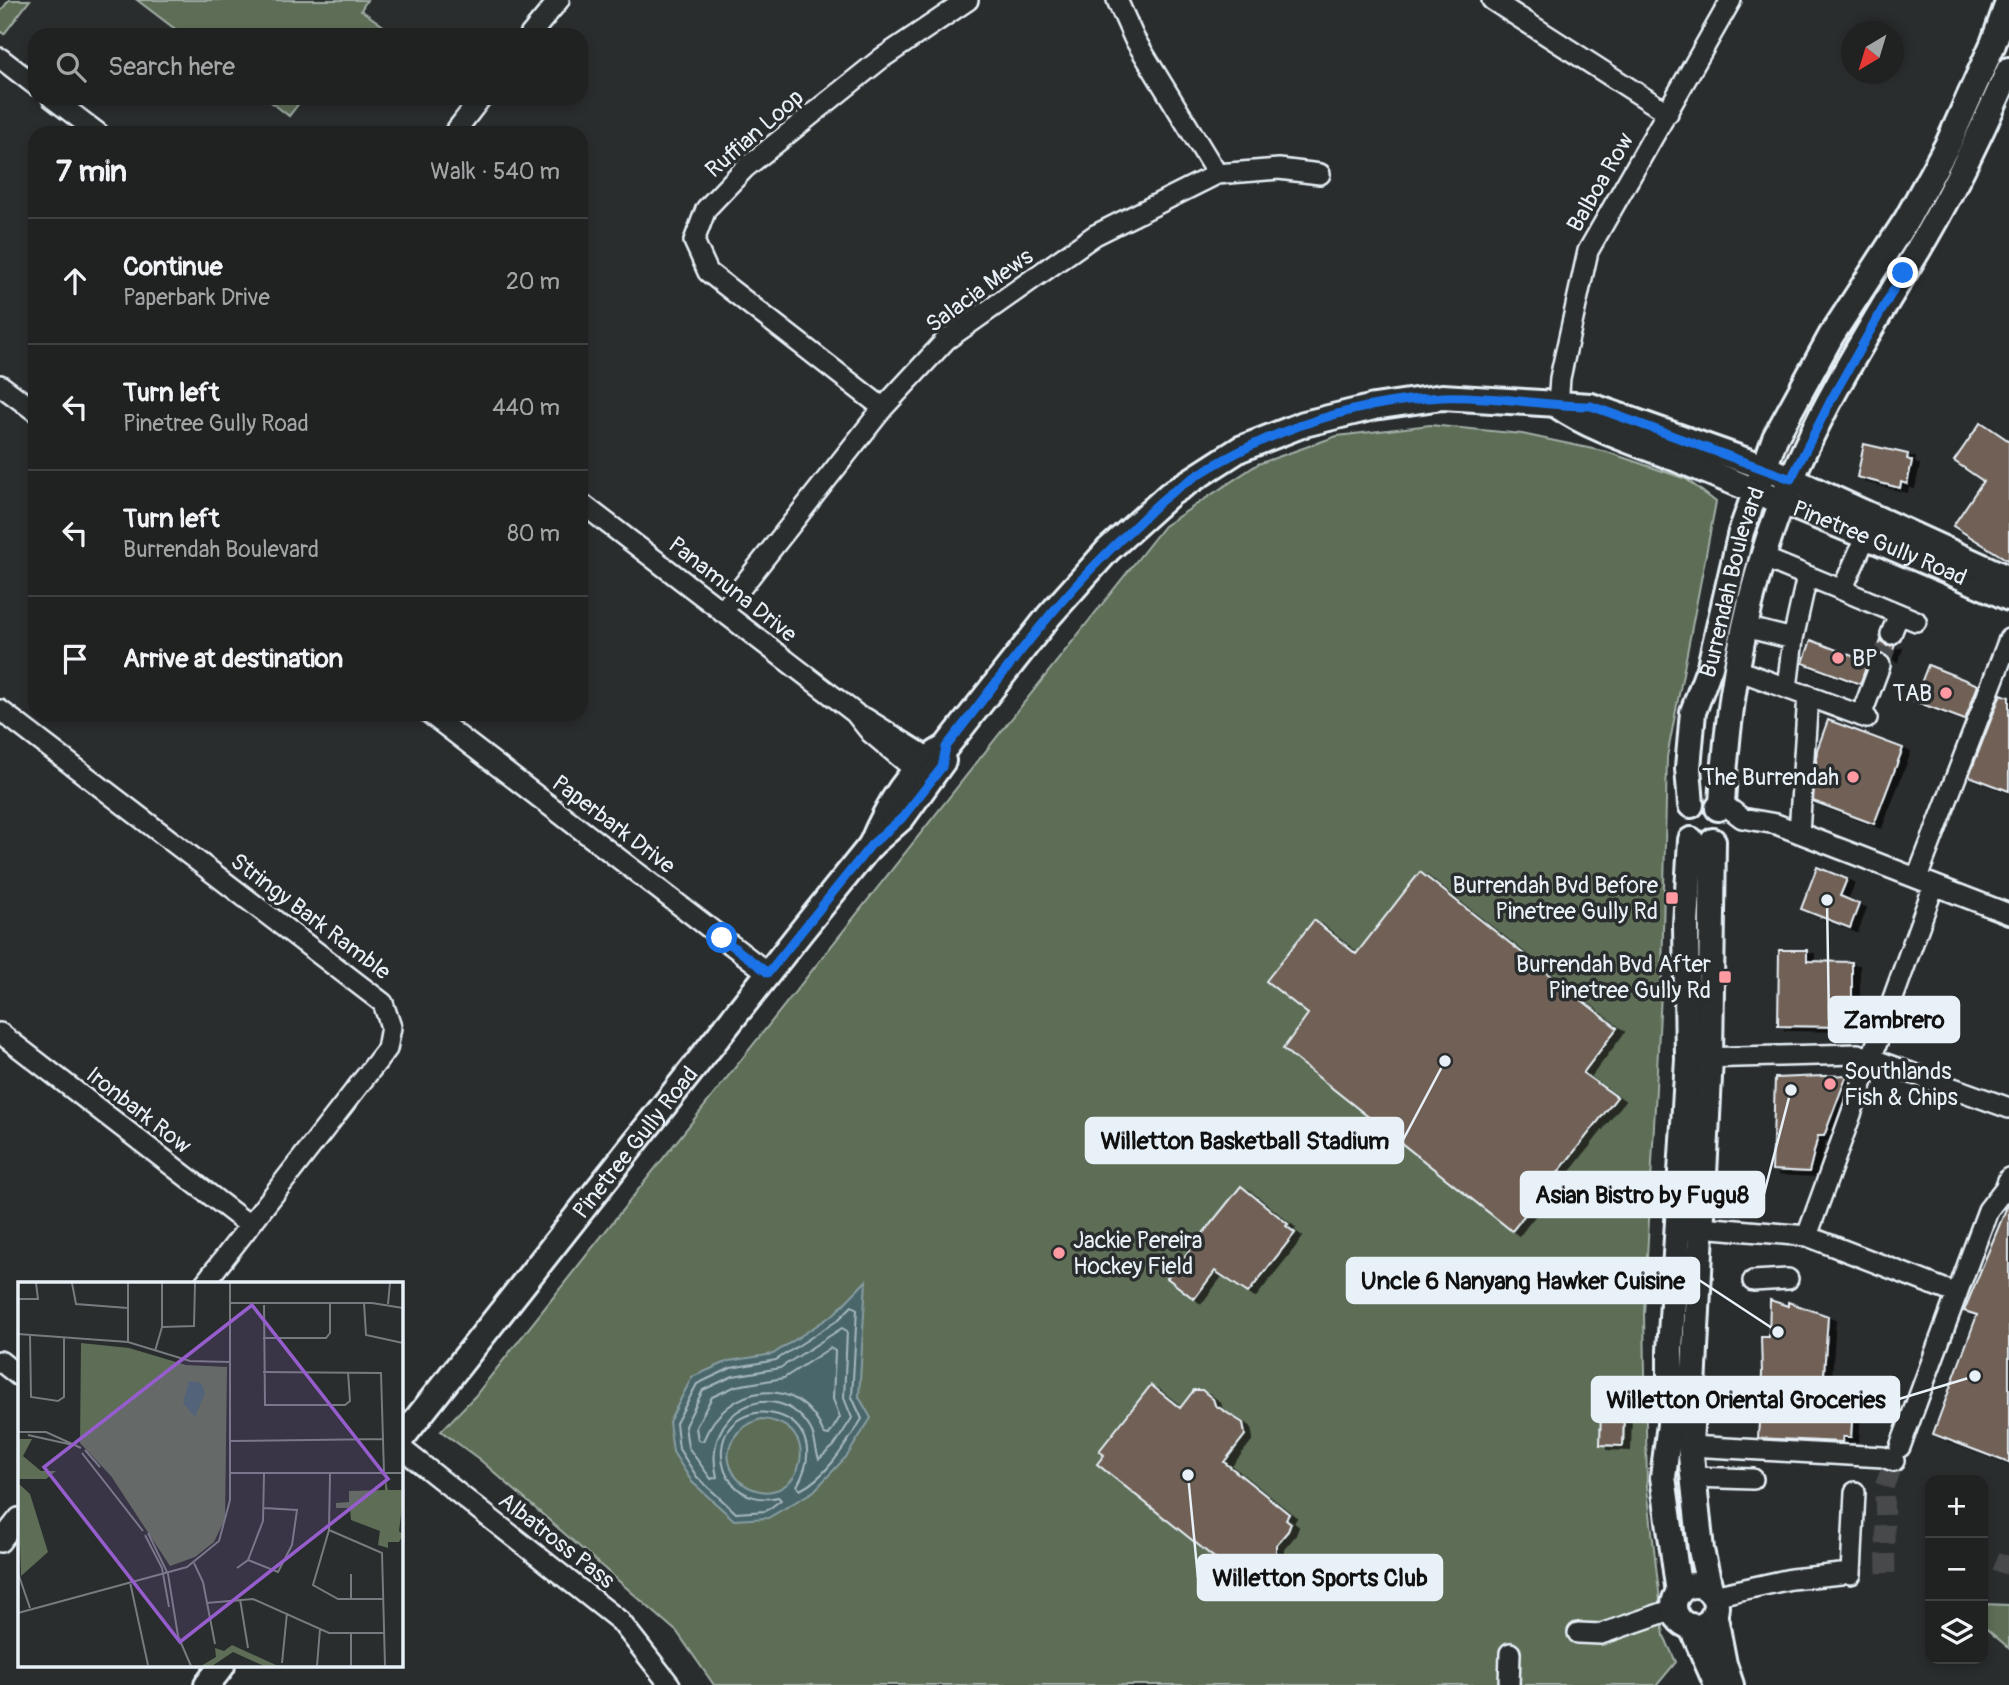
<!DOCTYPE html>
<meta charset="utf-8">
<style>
:root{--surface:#202222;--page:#282a2a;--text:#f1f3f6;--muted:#a2a4a5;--line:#3d3f40}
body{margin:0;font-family:Pangolin,sans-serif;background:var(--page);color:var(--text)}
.controls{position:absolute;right:21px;bottom:21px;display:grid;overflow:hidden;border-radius:14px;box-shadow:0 4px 10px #0003}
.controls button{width:63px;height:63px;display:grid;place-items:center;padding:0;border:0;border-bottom:2px solid var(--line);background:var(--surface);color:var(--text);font:35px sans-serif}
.compass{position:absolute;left:1841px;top:21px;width:63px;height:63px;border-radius:50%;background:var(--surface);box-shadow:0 4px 10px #0003;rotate:218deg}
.stop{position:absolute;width:21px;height:21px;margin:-16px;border:5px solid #1a73e8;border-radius:50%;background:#fff}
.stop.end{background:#1a73e8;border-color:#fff;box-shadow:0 2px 7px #0008}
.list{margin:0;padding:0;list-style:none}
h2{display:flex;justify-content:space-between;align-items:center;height:91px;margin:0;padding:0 28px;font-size:30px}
h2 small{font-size:23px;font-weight:400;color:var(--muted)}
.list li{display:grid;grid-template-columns:46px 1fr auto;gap:21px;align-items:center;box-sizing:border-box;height:126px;padding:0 28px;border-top:2px solid var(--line)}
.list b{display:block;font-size:26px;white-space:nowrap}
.list p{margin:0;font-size:23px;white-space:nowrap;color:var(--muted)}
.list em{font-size:23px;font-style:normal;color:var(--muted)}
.icon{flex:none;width:38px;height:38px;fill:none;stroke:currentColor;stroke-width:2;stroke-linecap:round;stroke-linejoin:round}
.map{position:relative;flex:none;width:2009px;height:1685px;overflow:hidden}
.search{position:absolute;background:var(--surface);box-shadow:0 4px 10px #0003;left:28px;top:28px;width:560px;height:77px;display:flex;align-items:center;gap:18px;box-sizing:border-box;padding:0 24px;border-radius:21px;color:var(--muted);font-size:26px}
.panel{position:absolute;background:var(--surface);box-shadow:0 4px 10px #0003;left:28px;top:126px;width:560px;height:595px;border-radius:21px}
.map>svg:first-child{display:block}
</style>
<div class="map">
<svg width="2009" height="1685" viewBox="0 0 2009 1685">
<defs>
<filter id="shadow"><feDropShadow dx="7" dy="4" stdDeviation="0" flood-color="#0009"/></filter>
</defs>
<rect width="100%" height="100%" fill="#2a2d2e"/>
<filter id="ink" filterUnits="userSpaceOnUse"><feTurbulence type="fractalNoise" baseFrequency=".0143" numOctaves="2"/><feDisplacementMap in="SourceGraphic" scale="14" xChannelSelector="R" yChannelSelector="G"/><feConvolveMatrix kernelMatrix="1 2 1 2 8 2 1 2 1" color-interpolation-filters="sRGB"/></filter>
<g filter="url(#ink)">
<!-- green -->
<path fill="#5d6d56" stroke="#a2afa7" stroke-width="2" d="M 9,0 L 30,0 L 4,34 L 0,31 L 0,12 Z
M 137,0 L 367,0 L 361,10 L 396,35 L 183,35 Z
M 266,98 L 303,98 L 289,116 Z
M 1430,425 L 1522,434 L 1607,452 L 1686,479 L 1716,502 L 1667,757 L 1662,975 L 1644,1314 L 1647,1487 L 1664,1636 L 1676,1662 L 1657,1685 L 714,1685 L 677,1632 L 479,1459 L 441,1431 L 475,1396 L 1164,526 L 1258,464 L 1337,436 Z
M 1983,1604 L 2009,1605 L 2009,1648 L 1983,1626 Z"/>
<!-- water -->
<path fill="#48666b" stroke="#889ea3" stroke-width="2" fill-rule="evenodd" d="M 866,1281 L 859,1397 L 871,1418 L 847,1456 L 814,1491 L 768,1518 L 734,1520 L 692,1482 L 673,1452 L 669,1422 L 692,1377 L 729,1361 L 773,1354 L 834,1314 ZM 761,1419 C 827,1424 801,1507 753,1489 C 745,1486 737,1480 733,1472 C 720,1447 737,1426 761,1419 Z"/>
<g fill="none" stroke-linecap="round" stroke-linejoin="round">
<!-- shore -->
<path stroke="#a8b9c0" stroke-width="2" d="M 852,1306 L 857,1309 L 852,1397 L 862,1419 C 846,1444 827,1477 800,1490 L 797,1486 C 841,1409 728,1386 722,1449 C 721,1463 724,1474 733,1484 C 744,1497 762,1501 778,1497 L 781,1500 L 766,1511 L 736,1513 L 697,1477 L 679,1449 L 676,1423 L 697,1384 L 731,1368 L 776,1360 L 838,1320 Z
M 842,1328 L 847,1331 L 844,1398 L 852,1418 L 834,1446 L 819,1459 C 815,1450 816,1438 810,1428 C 776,1374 700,1410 717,1477 L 711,1479 L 688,1447 L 685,1426 L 703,1390 L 733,1376 L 780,1368 Z
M 830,1348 L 835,1351 L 833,1399 L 840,1417 L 829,1435 L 824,1434 C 800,1372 726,1383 703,1441 L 698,1440 L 696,1427 L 712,1397 L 736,1386 L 784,1378 Z"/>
</g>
<!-- building -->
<path fill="#6f6055" stroke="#e8f1f8" stroke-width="2" filter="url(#shadow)" d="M 1981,422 L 2009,441 L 2009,561 L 1953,526 L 1983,481 L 1954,461 Z
M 1864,444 L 1908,454 L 1907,459 L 1912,461 L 1907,484 L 1901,482 L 1900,488 L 1857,477 Z
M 1811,640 L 1868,662 L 1860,684 L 1803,663 Z
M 1881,640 L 1887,646 L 1895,645 L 1890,658 L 1884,653 L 1876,654 Z
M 1928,665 L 1978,685 L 1965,720 L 1914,701 Z
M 2001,694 L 2009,697 L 2009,791 L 1969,776 Z
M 1828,720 L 1903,748 L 1874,824 L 1813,801 L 1817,750 Z
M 1817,867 L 1847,879 L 1840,896 L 1859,904 L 1850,928 L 1801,909 Z
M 1420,872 L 1617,1028 L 1583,1073 L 1617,1097 L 1512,1231 L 1283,1049 L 1308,1014 L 1266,981 L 1314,920 L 1356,954 Z
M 1779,950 L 1807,950 L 1807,961 L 1852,962 L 1852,1015 L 1847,1015 L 1846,1027 L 1778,1026 Z
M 1847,1075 L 1824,1136 L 1818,1136 L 1809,1172 L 1772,1170 L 1775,1078 Z
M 1241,1186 L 1288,1224 L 1286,1226 L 1295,1233 L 1248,1293 L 1215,1271 L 1194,1299 L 1167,1278 Z
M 2008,1204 L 2009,1204 L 2009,1463 L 1933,1434 L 1977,1315 L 1964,1311 Z
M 1770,1300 L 1788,1306 L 1788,1302 L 1828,1316 L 1823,1388 L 1854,1391 L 1851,1437 L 1843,1437 L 1842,1442 L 1758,1438 L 1762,1374 L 1761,1337 L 1769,1337 Z
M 1151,1385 L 1180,1408 L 1194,1390 L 1202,1390 L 1213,1399 L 1215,1405 L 1243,1423 L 1245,1435 L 1224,1462 L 1289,1514 L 1286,1519 L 1291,1523 L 1288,1531 L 1276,1545 L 1276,1553 L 1271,1559 L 1222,1564 L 1097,1464 L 1104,1455 L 1099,1451 Z
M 1601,1410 L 1624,1411 L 1623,1446 L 1600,1445 Z"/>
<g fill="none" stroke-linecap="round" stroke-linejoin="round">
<!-- minor-tunnel -->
<path stroke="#464a4c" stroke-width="19" stroke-dasharray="19 10" stroke-linecap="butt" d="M 1880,665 L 1891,634
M 1996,1561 L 2009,1566
M 1886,1573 L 1884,1487 L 1899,1448"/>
<!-- minor casing -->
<g stroke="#e8f1f8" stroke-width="24">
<path id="minor" d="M 1117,0 L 1134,38 L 1217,174
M 1492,0 L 1668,113
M 530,35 L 559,0
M 0,58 L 35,85
M 52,98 L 98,133
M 454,133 L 481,98
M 0,385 L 35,411
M 1558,406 L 1560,378 L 1588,251 L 1731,0
M 883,408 L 708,272 L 694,241 L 706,209 L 745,168 L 882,58 L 968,0
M 581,503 L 855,713 L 871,733 L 927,780
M 1871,525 L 1842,590 L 1916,621
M 1764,558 L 1842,590
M 722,612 L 883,408 L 946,340 L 1095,235 L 1217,174 L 1279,169 L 1320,174
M 1745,627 L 1793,639
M 1891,634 L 1899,614
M 1735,669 L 1867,718
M 1787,688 L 1793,639 L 1807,576
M 0,710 L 383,1003 L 391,1027 L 387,1049 L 204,1284
M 430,714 L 768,973
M 1861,716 L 1880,665
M 865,718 L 940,765
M 1722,803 L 1742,818 L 1776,824 L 2009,914
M 1799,833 L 1808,695
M 1917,878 L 2009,639
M 0,1033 L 249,1225
M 1698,1058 L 1858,1054 L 2009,1108
M 1689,1226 L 1807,1236 L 1957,1294
M 1807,1236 L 1934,885
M 1753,1281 L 1788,1279
M 0,1361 L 19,1376
M 1690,1446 L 1883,1457 L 1894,1461
M 1900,1447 L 1988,1210 L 2005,1188 L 2009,1178
M 401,1448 L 620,1621 L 670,1685
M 1692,1477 L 1753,1479
M 0,1542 L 19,1518
M 1851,1574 L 1855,1492
M 1713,1596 L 1791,1579 L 1841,1574
M 1578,1633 L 1601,1634 L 1674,1609
M 1509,1685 L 1510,1653"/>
</g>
<!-- major casing -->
<g stroke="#e8f1f8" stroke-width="30">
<g id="major">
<path id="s1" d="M 1558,406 C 1598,433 1645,445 1689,464 C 1796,508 1904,550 2009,598"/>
<path id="s2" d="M 1691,805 L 1688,768 L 1693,712 L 1710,666 L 1741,532 L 1775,438 L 1831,336 L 1907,219 L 1949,142 L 1993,44 L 2009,0"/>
<path d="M 1718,808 L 1722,803 C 1728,700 1744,598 1782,502 C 1816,415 1867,334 1915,255 C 1951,196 1981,133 2009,70"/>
<path d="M 871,845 C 887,807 909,767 946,747 L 1049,616 L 1108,550 L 1170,494 L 1240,449 L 1304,424 L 1374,407 L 1442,397 L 1591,406 L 1764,467 L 2009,579"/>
<path id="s3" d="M 401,1439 L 800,933 L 871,845 L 902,818 L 943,761"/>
<circle cx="1695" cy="1606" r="21"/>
<path d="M 1679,1593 L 1663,1477 L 1670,1424 L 1670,1351 L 1688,1059 L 1686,925 L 1691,840"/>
<path d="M 1711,1593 L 1701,1550 L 1690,1446 L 1710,1058 L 1713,841"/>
<path d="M 1714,1612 L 1724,1664 L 1731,1685"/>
<path d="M 1691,1626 L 1717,1685"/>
<path d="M 207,1685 L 222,1666"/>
</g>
</g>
<!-- minor -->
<use href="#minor" stroke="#2a2d2e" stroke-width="19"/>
<!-- major -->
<use href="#major" stroke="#2a2d2e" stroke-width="24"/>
</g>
</g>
<g fill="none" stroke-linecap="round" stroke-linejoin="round" filter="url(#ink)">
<!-- route -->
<path stroke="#1a73e8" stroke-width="9" d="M 722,938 L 768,973 L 871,845 L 902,818 L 942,767 L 946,747 C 1005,672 1061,593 1132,529 C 1145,517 1157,503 1171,493 C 1250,436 1346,402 1443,397 C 1493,395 1542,406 1591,406 L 1791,479 L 1832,398 L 1903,273"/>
</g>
<!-- markers -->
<g fill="#ff9aa2" stroke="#2a2d2e" stroke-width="2.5">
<circle cx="1838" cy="658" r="7"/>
<circle cx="1946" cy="693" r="7"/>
<circle cx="1853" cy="777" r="7"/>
<rect x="1665" y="891" width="14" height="14" rx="3.5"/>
<rect x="1718" y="970" width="14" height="14" rx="3.5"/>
<circle cx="1830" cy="1084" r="7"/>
<circle cx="1059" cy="1253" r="7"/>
</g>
<g text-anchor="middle" stroke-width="7" stroke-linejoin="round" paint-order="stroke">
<!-- street labels -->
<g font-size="23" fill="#e8f1f8" stroke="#2a2d2e">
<text transform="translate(754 133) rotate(-41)" y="8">Ruffian Loop</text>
<text transform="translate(1600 182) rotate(-60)" y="8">Balboa Row</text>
<text transform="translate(979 290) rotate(-36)" y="8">Salacia Mews</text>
<text dy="8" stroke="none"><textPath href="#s1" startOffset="350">Pinetree Gully Road</textPath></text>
<text dy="8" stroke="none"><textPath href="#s2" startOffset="229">Burrendah Boulevard</textPath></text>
<text transform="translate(733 589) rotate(38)" y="8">Panamuna Drive</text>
<text transform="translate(614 824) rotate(37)" y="8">Paperbark Drive</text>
<text transform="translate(311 916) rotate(37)" y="8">Stringy Bark Ramble</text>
<text transform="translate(139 1110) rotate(38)" y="8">Ironbark Row</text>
<text dy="8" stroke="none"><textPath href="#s3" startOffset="378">Pinetree Gully Road</textPath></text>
<text transform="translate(557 1540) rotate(38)" y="8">Albatross Pass</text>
</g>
<!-- poi labels -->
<g font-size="23" fill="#e8f1f8" stroke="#2a2d2e" text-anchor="end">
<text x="1852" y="666" text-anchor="start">BP</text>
<text x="1932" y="701">TAB</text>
<text x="1839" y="785">The Burrendah</text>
<text x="1658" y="893">Burrendah Bvd Before<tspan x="1658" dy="26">Pinetree Gully Rd</tspan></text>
<text x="1711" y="972">Burrendah Bvd After<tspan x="1711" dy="26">Pinetree Gully Rd</tspan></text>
<text x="1844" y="1079" text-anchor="start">Southlands<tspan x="1844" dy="26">Fish &amp; Chips</tspan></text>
<text x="1073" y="1248" text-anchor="start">Jackie Pereira<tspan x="1073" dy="26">Hockey Field</tspan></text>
</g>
</g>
<!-- overview -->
<g transform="translate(18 1282)">
<rect width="385" height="385" fill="#2a2d2e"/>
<path d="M 63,61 L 111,66 L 168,83 L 209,85 L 207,237 L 196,260 L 177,275 L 152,284 L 93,194 L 62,161 ZM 0,157 L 14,157 L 5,174 L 23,189 L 38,189 L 28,197 L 0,197 ZM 367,194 L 370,208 L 383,208 L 385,217 L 381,249 L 385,253 L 381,260 L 370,260 L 370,266 L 360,263 L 362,249 L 333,238 L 332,226 L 318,226 L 318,221 L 331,220 L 331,209 L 367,208 ZM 0,201 L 12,212 L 30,270 L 3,294 ZM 214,363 L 258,383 L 269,384 L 246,384 L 215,370 L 194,384 L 183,384 L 198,375 L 197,366 L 206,369 Z" fill="#5d6d56"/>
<path d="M 171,99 L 183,101 L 187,111 L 177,135 L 165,121 Z" fill="#48666b"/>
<path fill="none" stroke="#767b7f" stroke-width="2" d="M 54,1 L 58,22 L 110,26M 0,17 L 20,17 L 18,1M 213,21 L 354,21 L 385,26M 346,21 L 348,53 L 385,61M 370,22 L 372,1M 246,23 L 247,123 L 327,123 L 332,119 L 330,90M 144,45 L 176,44 L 177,1M 0,52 L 110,60 L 172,79 L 212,80M 12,52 L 13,115 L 40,119 L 46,115 L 46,56M 245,56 L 308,56 L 312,51 L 312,22M 110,60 L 110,1M 137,69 L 144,45 L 144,1M 245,90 L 363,91 L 366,191M 0,150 L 28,150 L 63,166M 10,153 L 55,163M 212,159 L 365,157M 67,168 L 82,185M 64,171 L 125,249M 212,191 L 385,191M 312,192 L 311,248 L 295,303 L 320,317 L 365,317M 311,248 L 364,271 L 367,384M 130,251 L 150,292 L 160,354 L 173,384M 127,253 L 144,286 L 151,325M 230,278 L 260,290 L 274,263 L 279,228 L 246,226M 176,281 L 185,300 L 197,362M 219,286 L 230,278 L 245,239 L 246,192M 0,291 L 12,326M 112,300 L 130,383M 222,317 L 230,366M 333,317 L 333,292M 188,321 L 235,317 L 311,351 L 366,351M 0,331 L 169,285 L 201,259 L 212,218 L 212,1M 333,351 L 333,384M 264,381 L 269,331M 299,384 L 302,347"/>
<path fill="#965dcd" fill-opacity="0.15" stroke="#965dcd" stroke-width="3.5" d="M 234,23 L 370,197 L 162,360 L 26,185 Z"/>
<rect width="385" height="385" fill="none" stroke="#e8f1f8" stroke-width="3.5"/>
</g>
<!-- callouts -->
<path fill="none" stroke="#e8f1f8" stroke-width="2.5" d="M1827 900L1829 1020M1445 1061L1403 1140M1791 1090L1764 1194M1778 1332L1699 1280M1975 1376L1899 1399M1188 1475L1198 1578"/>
<g fill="#e8f1f8" stroke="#2a2d2e" stroke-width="2.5">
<circle cx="1827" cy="900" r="7"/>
<circle cx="1445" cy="1061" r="7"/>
<circle cx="1791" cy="1090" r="7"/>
<circle cx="1778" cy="1332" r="7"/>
<circle cx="1975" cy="1376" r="7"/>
<circle cx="1188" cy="1475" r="7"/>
</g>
<g fill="#e8f1f8" stroke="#e8f1f8" stroke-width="2.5">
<rect x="1829" y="997" width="130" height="45" rx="7"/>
<rect x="1086" y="1118" width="317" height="45" rx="7"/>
<rect x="1521" y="1172" width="243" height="45" rx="7"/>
<rect x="1347" y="1258" width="352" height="45" rx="7"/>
<rect x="1592" y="1377" width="307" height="45" rx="7"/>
<rect x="1198" y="1555" width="244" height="45" rx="7"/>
</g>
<g font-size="24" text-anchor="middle" font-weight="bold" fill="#111">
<text x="1894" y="1028">Zambrero</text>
<text x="1245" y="1149">Willetton Basketball Stadium</text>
<text x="1642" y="1203">Asian Bistro by Fugu8</text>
<text x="1523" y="1289">Uncle 6 Nanyang Hawker Cuisine</text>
<text x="1746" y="1408">Willetton Oriental Groceries</text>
<text x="1320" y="1586">Willetton Sports Club</text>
</g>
</svg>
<div class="controls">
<button>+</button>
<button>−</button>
<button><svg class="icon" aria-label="layers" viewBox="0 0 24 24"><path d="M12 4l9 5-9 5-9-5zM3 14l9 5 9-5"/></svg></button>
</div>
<svg class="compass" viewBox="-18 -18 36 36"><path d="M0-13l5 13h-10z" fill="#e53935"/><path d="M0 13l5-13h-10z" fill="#a2a4a5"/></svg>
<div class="stop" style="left:722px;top:938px"></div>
<div class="stop end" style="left:1903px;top:273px"></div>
<div class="search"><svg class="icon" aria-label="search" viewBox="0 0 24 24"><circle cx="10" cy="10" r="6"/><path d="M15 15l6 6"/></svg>Search here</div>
<section class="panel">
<h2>7 min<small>Walk · 540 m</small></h2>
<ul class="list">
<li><svg class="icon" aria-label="ahead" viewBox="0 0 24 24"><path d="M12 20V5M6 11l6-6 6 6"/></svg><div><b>Continue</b><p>Paperbark Drive</p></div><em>20 m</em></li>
<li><svg class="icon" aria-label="left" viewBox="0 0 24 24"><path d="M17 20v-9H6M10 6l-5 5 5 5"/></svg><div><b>Turn left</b><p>Pinetree Gully Road</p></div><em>440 m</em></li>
<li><svg class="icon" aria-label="left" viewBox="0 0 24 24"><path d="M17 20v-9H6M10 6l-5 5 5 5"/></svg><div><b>Turn left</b><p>Burrendah Boulevard</p></div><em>80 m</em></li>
<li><svg class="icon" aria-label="arrive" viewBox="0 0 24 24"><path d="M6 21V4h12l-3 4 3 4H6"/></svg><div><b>Arrive at destination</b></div></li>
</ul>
</section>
</div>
